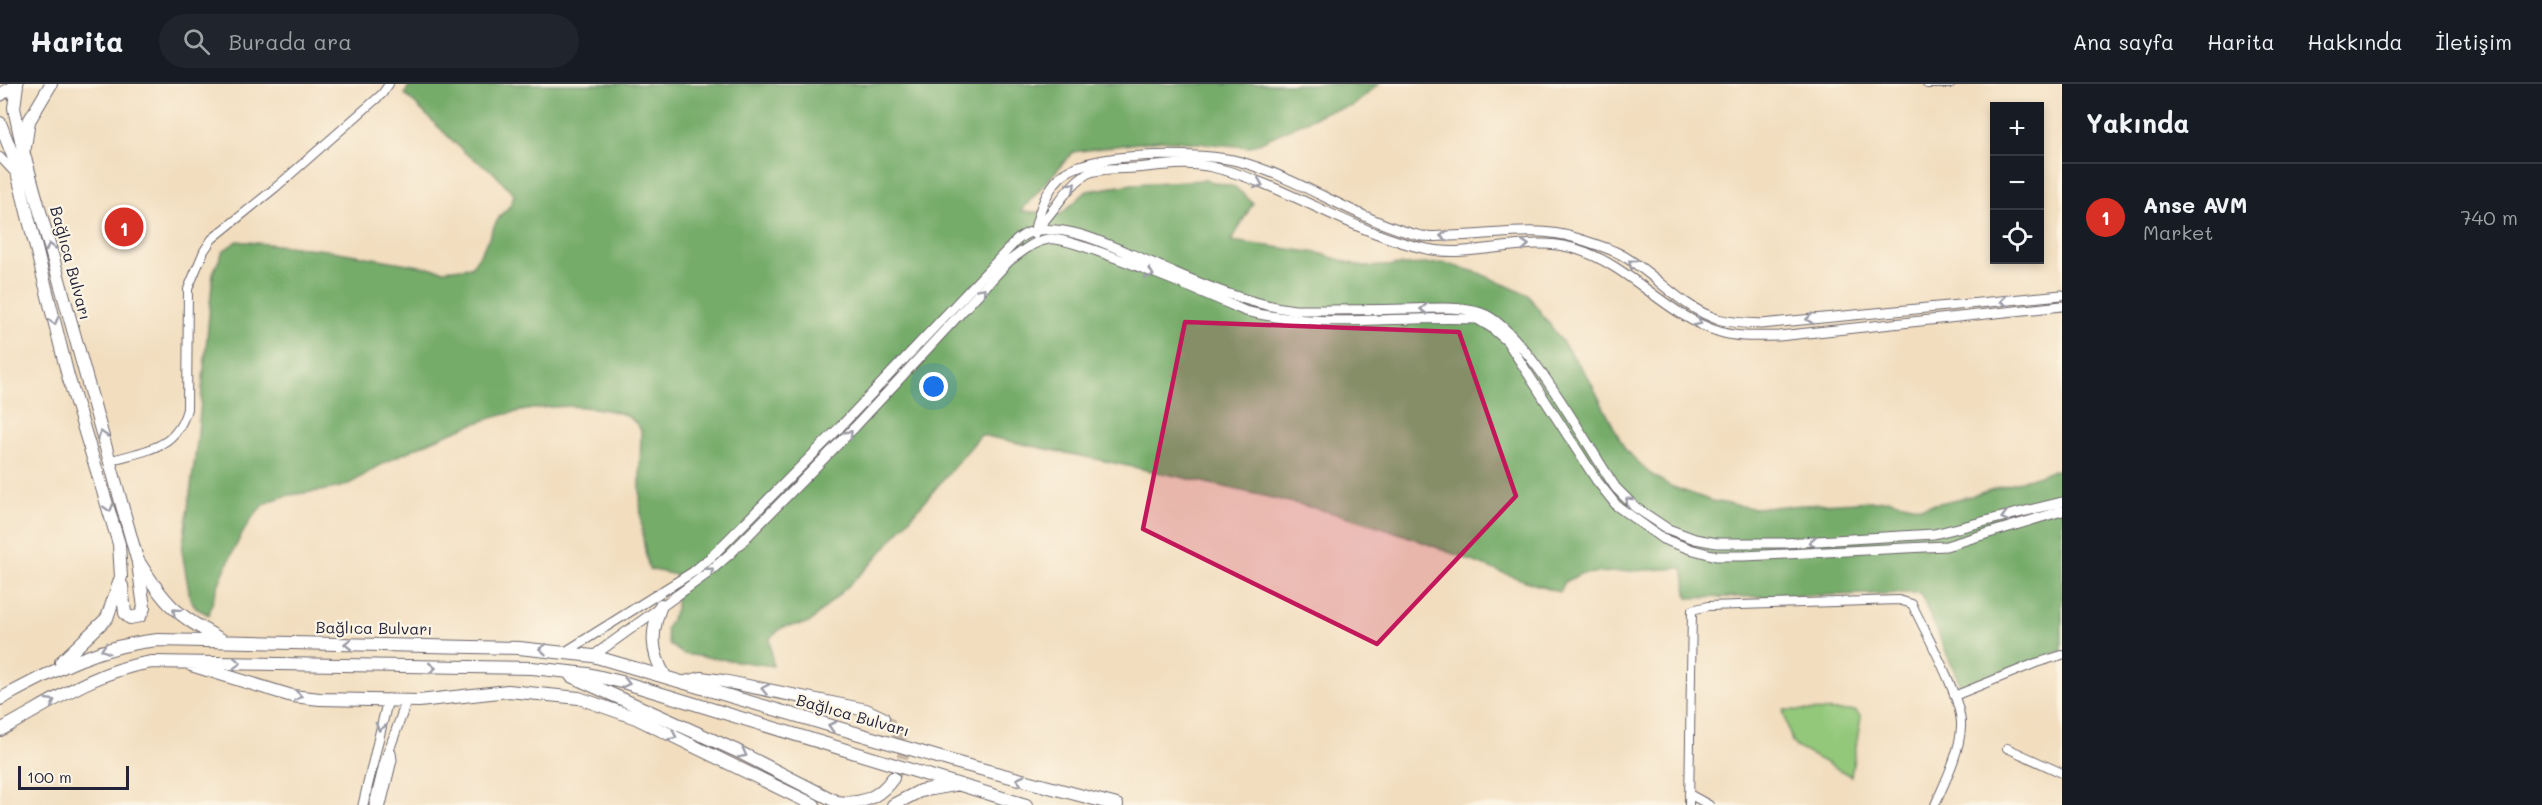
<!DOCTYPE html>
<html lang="tr">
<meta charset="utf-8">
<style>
:root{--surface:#171b24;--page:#20242c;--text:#f1f3f6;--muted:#9ea1a6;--line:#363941;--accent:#d93025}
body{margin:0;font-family:Mali,sans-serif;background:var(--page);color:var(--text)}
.controls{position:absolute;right:18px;top:18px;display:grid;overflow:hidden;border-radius:0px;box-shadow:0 3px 9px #0003}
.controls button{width:54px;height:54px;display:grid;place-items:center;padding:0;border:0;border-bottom:2px solid var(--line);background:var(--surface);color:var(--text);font:30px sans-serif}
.scale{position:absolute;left:18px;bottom:15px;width:111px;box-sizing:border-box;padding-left:6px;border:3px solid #22223b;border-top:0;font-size:16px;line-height:21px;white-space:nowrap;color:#22223b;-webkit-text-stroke:4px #fcf5e5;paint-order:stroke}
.you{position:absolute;left:934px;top:303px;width:21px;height:21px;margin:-15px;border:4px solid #fff;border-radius:50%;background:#1a73e8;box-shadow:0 0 0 9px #1a73e833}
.badge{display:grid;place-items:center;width:39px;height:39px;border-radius:50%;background:var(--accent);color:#fff;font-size:20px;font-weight:700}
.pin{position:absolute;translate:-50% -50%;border:3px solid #fff;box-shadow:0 2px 6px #0006}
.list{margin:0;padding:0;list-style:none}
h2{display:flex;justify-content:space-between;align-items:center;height:78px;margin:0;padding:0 24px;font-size:26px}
h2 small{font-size:20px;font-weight:400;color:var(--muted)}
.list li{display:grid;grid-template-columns:39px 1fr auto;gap:18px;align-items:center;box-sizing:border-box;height:108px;padding:0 24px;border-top:2px solid var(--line)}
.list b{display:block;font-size:22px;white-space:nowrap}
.list p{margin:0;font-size:20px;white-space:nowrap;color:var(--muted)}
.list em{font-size:20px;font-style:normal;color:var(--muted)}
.icon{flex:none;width:33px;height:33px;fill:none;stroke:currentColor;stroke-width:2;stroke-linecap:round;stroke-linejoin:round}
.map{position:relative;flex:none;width:2062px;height:721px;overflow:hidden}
header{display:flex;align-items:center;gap:36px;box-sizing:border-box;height:84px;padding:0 30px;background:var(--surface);border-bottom:2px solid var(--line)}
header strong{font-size:28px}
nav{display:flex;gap:33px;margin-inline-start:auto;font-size:21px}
.search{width:420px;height:54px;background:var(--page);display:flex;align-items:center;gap:15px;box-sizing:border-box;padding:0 21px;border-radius:33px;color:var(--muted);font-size:22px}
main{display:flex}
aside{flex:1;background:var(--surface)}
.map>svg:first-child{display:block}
</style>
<header>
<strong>Harita</strong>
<div class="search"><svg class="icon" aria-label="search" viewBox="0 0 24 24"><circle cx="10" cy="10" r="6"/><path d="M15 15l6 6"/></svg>Burada ara</div>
<nav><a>Ana sayfa</a><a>Harita</a><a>Hakkında</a><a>İletişim</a></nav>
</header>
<main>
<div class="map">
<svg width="2062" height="721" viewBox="0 0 2062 721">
<rect width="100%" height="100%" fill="#fcf5e5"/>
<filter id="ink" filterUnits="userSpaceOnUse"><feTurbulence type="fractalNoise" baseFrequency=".0167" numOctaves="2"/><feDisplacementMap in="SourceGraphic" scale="12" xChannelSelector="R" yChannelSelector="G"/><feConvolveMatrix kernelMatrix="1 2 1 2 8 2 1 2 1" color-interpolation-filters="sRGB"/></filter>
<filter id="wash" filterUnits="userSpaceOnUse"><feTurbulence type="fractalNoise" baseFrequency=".008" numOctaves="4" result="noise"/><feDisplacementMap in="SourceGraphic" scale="24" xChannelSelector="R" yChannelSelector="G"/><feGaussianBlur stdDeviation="1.35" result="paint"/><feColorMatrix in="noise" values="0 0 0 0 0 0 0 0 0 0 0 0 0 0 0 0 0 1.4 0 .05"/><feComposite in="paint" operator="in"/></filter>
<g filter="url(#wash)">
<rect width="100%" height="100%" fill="#f2debf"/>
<!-- green -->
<path fill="#93c87a" stroke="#5a755a" stroke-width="1.5" d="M 1783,626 L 1856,627 L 1861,633 L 1851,692 L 1796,663 L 1792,658 Z"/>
<!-- forest -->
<path fill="#76ac6a" stroke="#4c6752" stroke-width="1.5" d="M 415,0 L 1379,0 L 1353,22 L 1328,27 L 1250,63 L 1161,56 L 1073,68 L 1021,127 L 1061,130 L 1087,107 L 1133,100 L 1205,96 L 1235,103 L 1253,119 L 1231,157 L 1318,169 L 1363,183 L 1445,179 L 1479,189 L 1528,211 L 1588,293 L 1625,365 L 1649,389 L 1670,402 L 1712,417 L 1753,424 L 1890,416 L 1921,423 L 1971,412 L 2062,384 L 2062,567 L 1961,602 L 1920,509 L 1688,514 L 1683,484 L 1580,490 L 1565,498 L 1559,508 C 1485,486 1416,451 1341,431 C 1222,400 1101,377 981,351 L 872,479 L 809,539 L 783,543 L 770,554 L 773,582 L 683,570 L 669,560 L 666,545 L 676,525 L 676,491 L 649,485 C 637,439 640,393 641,346 C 630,328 614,327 594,324 C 520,314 447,348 382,380 C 370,386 359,396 346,401 C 321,411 286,405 263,422 C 244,436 214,507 209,531 L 196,524 L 190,514 L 182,467 L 197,359 L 213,189 L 223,167 L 237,157 L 327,166 L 443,186 L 471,183 C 485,167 487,155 497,137 C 504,123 510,129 514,110 L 492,87 L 465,69 L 405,10 L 408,3 Z"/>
</g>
<g filter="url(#ink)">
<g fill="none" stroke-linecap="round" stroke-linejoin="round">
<!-- primary-tunnel -->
<path stroke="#c8b8a5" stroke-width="12" stroke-dasharray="12 6" stroke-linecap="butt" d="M 883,634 C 907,652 910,668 893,694"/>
<!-- minor casing -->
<g stroke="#6b6469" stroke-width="10">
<path id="minor" d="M 1927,0 L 1951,0
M 0,73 L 15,89
M 109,377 C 145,366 176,366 187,325 L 188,205 L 204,167 L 212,155 L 275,104 L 382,10 L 389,0
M 1954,612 L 2036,579 L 2062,571
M 2007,664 L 2062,689
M 1689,710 L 1709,721
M 1689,721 L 1692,526 L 1708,522 L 1899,516 L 1912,520 C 1925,548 1963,615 1961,643 C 1960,668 1945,698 1935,721"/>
</g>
<!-- tertiary casing -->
<g stroke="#6b6469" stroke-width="11">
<path id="tertiary" d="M 1035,146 C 1054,129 1064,105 1086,90 C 1098,83 1121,85 1135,84 C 1160,82 1187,77 1212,83 C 1287,100 1351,149 1427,165 C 1475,175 1528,150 1576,165 C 1630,181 1666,232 1720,248 C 1739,254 1759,252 1779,252 L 2062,222
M 1034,150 C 1038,130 1045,108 1060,93 C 1087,66 1206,68 1241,78 C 1302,95 1360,138 1422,152 C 1431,153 1440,152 1449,152 C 1491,152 1535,141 1576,154 C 1589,158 1605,163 1618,169 C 1652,186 1676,219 1712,233 C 1726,239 1745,239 1761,240 L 2062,211
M 567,567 L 693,488 L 712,472 L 840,343 L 1014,159 C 1025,147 1040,144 1056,146 C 1080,148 1104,159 1126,168 C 1181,190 1236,219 1295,226 C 1331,226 1368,226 1404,225 C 1429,225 1457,221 1481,229 C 1523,242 1589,365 1616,404 L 1635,423 L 1668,445 L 1695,455 L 1717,459 L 1784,459 L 1934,450 L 2062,418
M 593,572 L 708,489 L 731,469 L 855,343 L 1009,177 C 1022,168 1033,157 1049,155 C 1072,152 1216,214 1245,227 C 1320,246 1400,231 1477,235 L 1492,244 L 1507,257 L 1597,397 L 1617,422 L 1663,455 L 1690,465 L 1716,472 L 1744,472 L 1946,462 L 2062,427
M 363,721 L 388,615
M 374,721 L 384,680 L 407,616
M 381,721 L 392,676 L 391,669"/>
</g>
<!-- primary casing -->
<g stroke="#6b6469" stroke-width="14">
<path id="primary" d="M 17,0 L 14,24 L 24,70 L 137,475 C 166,522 174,529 222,556
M 0,39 L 13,72 L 68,292 L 119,460 L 121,493 L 107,534 L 61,578
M 25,63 L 29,37 L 51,0
M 122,502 L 125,529 L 130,534 L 140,532 L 144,524 L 138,479
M 661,521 C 651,547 650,567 665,592
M 191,581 L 292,612 L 320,615 L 419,617 L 508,607 L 579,614 L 636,634 L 814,721
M 571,592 L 737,667 L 837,718 C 861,721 879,714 893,694
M 685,598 L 701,594 L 723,597 L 866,626 L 883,634
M 0,615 C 51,588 99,561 158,556 L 519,564 L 593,572 L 958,679 L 1117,721
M 0,646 C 49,620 96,586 152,578 L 532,584 L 588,590 L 626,599 L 1026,721
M 893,721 L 920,707 L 954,701"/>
</g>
<!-- trunk casing -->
<g stroke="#6b6469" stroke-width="14">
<path id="trunk" d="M 0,11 L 17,0"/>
</g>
<!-- minor -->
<use href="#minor" stroke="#fff" stroke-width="8"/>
<!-- tertiary -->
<use href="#tertiary" stroke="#fff" stroke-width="9"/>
<!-- primary -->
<use href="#primary" stroke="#fff" stroke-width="12"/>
<!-- trunk -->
<use href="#trunk" stroke="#fff" stroke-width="12"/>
</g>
<!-- one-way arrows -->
<defs><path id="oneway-chevron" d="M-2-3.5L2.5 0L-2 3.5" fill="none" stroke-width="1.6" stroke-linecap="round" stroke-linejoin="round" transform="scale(1.5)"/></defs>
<g stroke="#9c9ca7">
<use href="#oneway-chevron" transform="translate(1259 100) rotate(22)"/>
<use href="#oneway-chevron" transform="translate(1072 102) rotate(-42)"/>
<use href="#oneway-chevron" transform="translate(1444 152) rotate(180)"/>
<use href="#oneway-chevron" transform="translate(1525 161) rotate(-4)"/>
<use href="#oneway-chevron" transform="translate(50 163) rotate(-105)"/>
<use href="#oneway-chevron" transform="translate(1632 179) rotate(-143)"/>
<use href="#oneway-chevron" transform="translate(1150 190) rotate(22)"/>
<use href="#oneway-chevron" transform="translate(982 207) rotate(-47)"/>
<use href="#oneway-chevron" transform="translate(2004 217) rotate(174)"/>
<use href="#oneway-chevron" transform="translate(1424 225) rotate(179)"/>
<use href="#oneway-chevron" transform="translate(1810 235) rotate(174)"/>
<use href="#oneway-chevron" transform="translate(54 237) rotate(76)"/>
<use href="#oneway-chevron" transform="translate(1698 238) rotate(25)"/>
<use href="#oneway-chevron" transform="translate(849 350) rotate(-46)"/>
<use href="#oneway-chevron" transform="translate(102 351) rotate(-106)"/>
<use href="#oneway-chevron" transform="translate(1629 417) rotate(-135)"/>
<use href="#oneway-chevron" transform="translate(109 424) rotate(74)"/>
<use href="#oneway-chevron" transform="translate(2005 433) rotate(165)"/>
<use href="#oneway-chevron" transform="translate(1813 458) rotate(177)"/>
<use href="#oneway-chevron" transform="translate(710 487) rotate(-38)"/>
<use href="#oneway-chevron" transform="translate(176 528) rotate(-138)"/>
<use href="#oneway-chevron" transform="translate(348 560) rotate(-179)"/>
<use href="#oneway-chevron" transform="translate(105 565) rotate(162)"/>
<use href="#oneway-chevron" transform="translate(543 565) rotate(-176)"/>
<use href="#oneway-chevron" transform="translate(237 579) rotate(2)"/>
<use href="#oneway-chevron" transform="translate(432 584) rotate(1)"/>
<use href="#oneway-chevron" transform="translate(626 599) rotate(15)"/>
<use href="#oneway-chevron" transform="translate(765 605) rotate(-168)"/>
<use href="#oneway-chevron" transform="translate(298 612) rotate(8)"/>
<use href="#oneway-chevron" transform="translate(51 618) rotate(-30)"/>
<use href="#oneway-chevron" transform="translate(832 642) rotate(-164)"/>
<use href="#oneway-chevron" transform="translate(380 643) rotate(105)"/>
<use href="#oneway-chevron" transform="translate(673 652) rotate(26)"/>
<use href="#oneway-chevron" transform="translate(743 670) rotate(27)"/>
<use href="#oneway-chevron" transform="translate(1020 696) rotate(-165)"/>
</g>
</g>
<!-- marked area -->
<path fill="#c2185b" fill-opacity="0.2" stroke="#c2185b" stroke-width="4.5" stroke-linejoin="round" d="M 1185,238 L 1459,248 L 1516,412 L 1377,560 L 1143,445 Z"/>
<g text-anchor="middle" stroke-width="4.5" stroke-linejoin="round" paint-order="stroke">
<!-- street labels -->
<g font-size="16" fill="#22223b" stroke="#fcf5e5">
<text transform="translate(71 179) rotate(75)" y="6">Bağlıca Bulvarı</text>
<text transform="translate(374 544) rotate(1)" y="6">Bağlıca Bulvarı</text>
<text transform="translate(853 631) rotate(16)" y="6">Bağlıca Bulvarı</text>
</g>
</g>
</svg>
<div class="controls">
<button>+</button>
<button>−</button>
<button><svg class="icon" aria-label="locate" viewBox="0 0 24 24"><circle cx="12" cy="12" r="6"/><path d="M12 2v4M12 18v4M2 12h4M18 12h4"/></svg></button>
</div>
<div class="scale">100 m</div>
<div class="you"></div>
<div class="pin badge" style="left:124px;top:143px">1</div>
</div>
<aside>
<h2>Yakında<small></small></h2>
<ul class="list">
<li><span class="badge">1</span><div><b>Anse AVM</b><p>Market</p></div><em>740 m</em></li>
</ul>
</aside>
</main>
